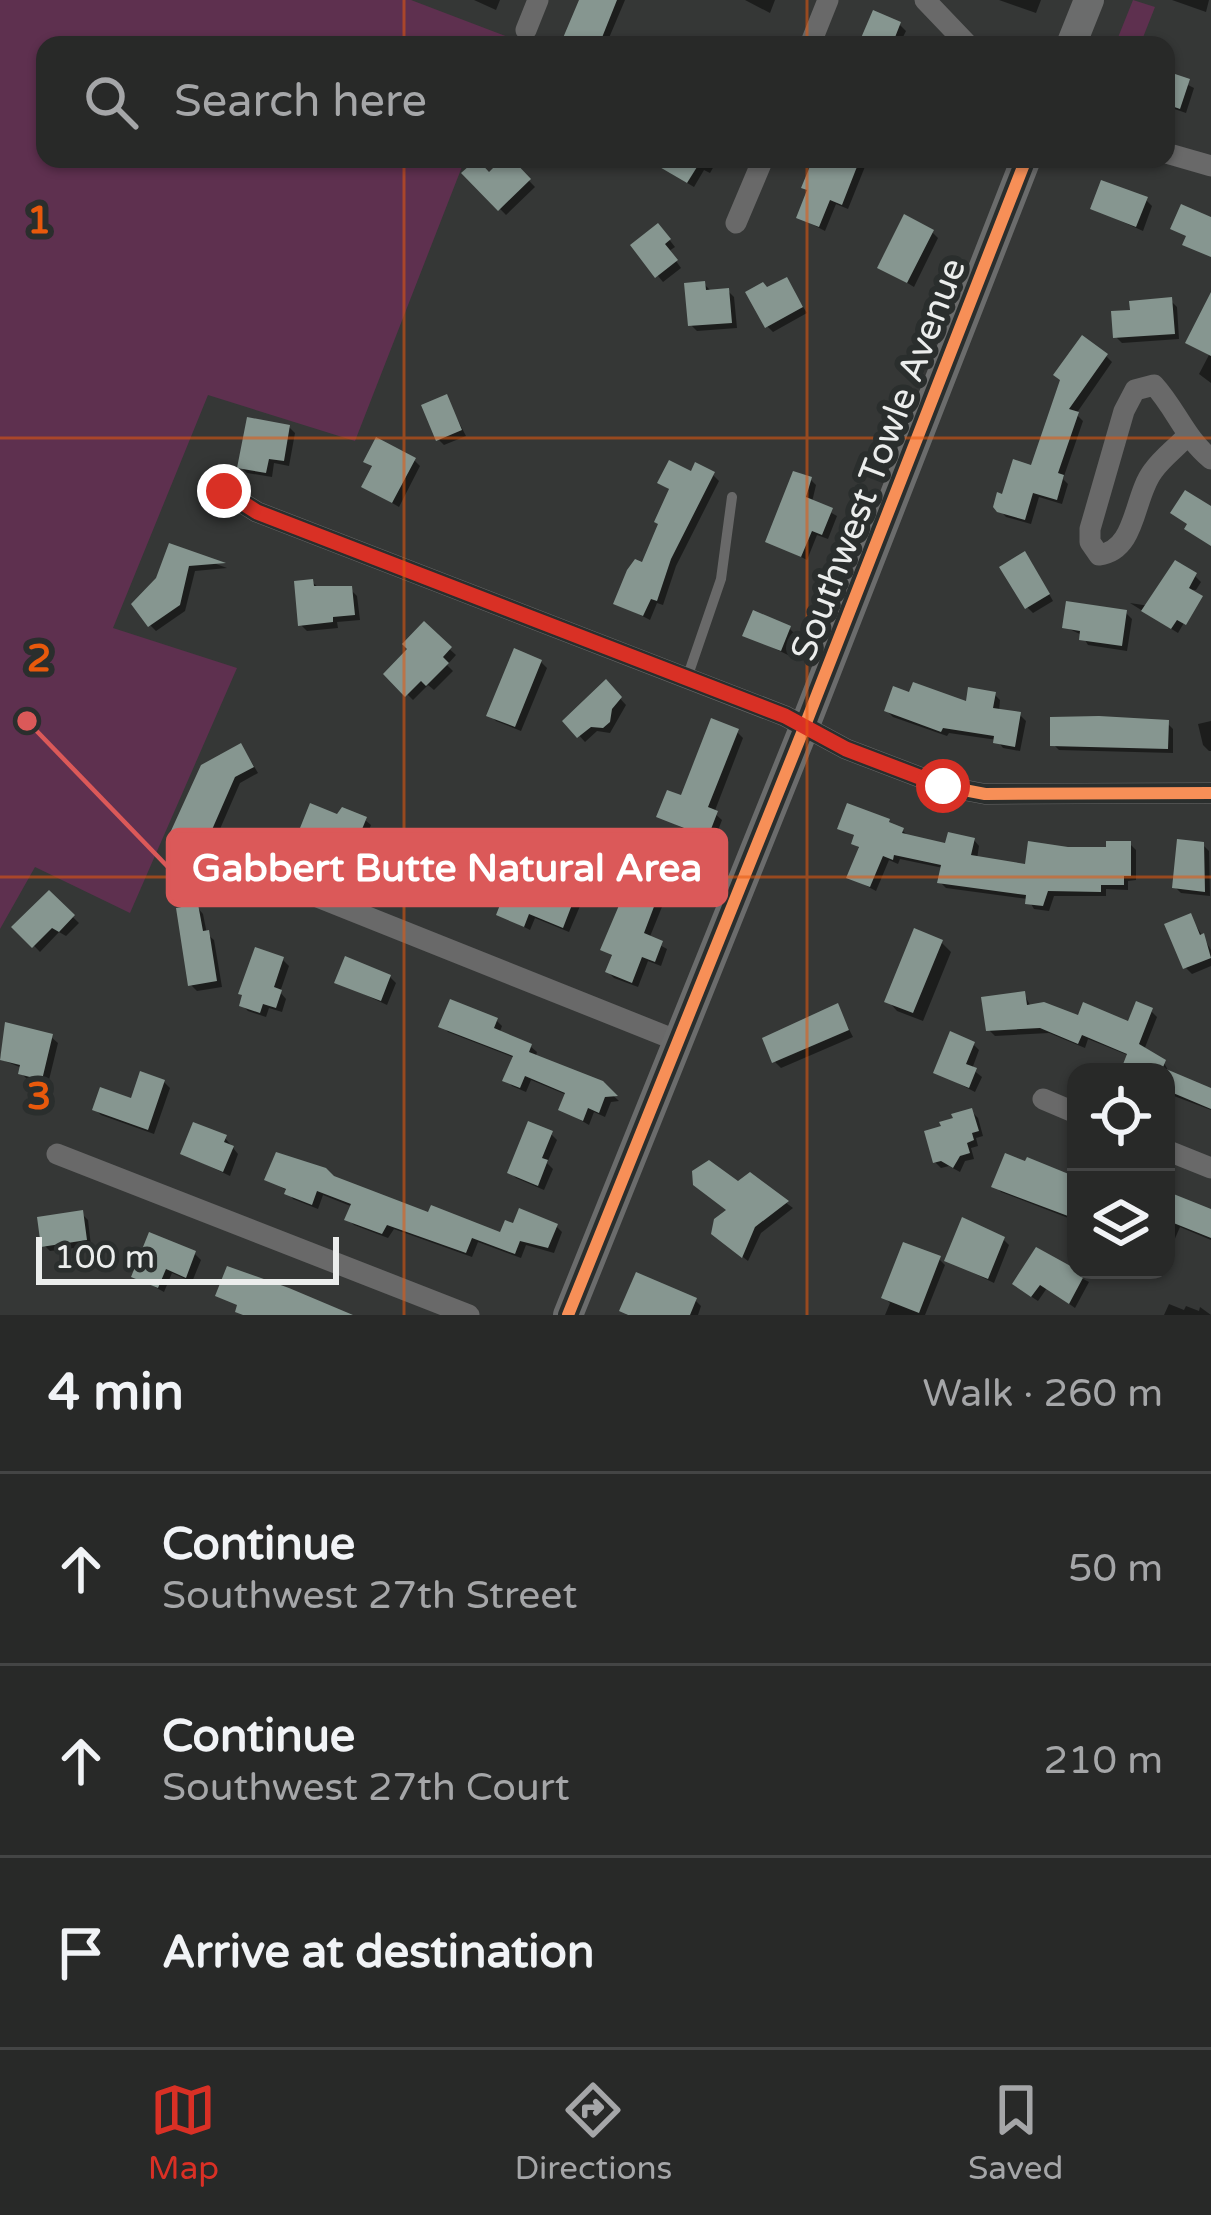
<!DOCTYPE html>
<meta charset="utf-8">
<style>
:root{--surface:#282928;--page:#303130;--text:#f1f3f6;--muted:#a5a6a8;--line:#444545;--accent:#d93025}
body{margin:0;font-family:"Varela Round",sans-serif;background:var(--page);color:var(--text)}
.controls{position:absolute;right:36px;bottom:36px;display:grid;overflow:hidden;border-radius:24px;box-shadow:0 3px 9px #0004}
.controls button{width:108px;height:108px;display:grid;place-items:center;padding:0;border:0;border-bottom:3px solid var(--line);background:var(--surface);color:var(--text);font:60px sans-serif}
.scale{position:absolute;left:36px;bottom:30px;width:303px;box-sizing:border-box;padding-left:12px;border:6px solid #ebedec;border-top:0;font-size:33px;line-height:42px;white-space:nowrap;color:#ebedec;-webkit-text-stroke:9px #2a2e2d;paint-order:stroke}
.stop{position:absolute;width:36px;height:36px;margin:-27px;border:9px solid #d93025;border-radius:50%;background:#fff}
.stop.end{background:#d93025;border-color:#fff;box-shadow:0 3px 12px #0008}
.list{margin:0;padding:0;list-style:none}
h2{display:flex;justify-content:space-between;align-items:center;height:156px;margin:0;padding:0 48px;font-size:51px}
h2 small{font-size:39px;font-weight:400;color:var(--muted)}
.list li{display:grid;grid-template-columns:78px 1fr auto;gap:36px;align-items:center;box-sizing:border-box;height:192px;padding:0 48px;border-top:3px solid var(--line)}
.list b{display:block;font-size:45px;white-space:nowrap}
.list p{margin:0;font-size:39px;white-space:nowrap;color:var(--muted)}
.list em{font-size:39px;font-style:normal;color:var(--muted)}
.icon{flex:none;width:66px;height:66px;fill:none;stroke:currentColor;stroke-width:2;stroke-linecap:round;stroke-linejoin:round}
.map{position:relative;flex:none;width:1211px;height:1315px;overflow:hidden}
.search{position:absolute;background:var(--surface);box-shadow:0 3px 9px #0004;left:36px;right:36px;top:36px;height:132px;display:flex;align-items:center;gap:30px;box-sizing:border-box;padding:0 42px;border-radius:24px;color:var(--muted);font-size:45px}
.sheet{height:732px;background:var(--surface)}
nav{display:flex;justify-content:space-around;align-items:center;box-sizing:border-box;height:168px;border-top:3px solid var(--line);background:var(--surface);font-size:33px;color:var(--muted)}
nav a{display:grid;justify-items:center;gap:6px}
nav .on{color:var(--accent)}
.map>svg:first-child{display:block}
</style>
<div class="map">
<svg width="1211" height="1315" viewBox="0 0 1211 1315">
<rect width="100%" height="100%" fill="#353736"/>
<!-- green -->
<path fill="#5e304f" d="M 0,0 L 411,0 L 529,45 L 45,45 L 45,159 L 465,159 L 355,441 L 208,395 L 113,628 L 237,668 L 130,913 L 35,867 L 0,929 Z
M 1133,0 L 1155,7 L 1140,45 L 1115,45 Z"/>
<!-- shadow -->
<path fill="#0007" d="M 474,0 L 500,0 L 496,10 Z
M 582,0 L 625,0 L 606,45 L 563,45 Z
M 745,0 L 775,0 L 770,13 Z
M 999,0 L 1041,0 L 1036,13 Z
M 1172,0 L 1209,0 L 1206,12 Z
M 900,25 L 906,31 L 899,45 L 862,45 Z
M 1166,74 L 1194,88 L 1186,113 L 1166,106 Z
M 508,159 L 535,187 L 506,215 L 465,173 L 489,176 Z
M 672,159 L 718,159 L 710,173 L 704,170 L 694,187 L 672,174 Z
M 824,159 L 868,159 L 848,209 L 836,204 L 825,231 L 800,218 L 809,193 L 804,187 Z
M 1146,200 L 1152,206 L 1143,231 L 1094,209 Z
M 932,232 L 938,238 L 914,287 L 881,267 Z
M 664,233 L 675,247 L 669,251 L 681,268 L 663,282 L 658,276 Z
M 786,280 L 807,313 L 773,332 L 767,326 Z
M 704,284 L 710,290 L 728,291 L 734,297 L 737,328 L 697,331 L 691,325 Z
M 1171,301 L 1177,307 L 1179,339 L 1122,343 L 1116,337 Z
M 1211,317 L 1211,383 L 1199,374 L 1209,355 L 1189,342 Z
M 1106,356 L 1112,362 L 1076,414 L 1083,421 L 1063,479 L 1068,484 L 1062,504 L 1039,497 L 1031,524 L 1006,517 L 996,506 L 1033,469 L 1063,381 Z
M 446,397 L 466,436 L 444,445 L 438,439 Z
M 289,427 L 295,433 L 289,466 L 274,463 L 272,477 L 247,473 L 241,467 Z
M 414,460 L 420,466 L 399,507 L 365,487 L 374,469 L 366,461 Z
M 692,475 L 713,475 L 719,481 L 676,566 L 663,605 L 657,603 L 650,620 L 617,603 L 643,566 L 671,491 L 661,483 Z
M 810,479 L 816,485 L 812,502 L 837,516 L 828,539 L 817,535 L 807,560 L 769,541 Z
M 170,547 L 227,568 L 195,571 L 185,611 L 156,631 L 150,625 Z
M 1030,560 L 1053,601 L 1033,613 L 1027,607 Z
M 1195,576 L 1201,582 L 1196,590 L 1170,589 Z
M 312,582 L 319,588 L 351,590 L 357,596 L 360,620 L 337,622 L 338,628 L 307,631 L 301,625 Z
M 1130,603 L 1182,611 L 1188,616 L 1178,633 Z
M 1126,613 L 1132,619 L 1127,651 L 1088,645 L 1082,635 L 1065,627 Z
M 424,626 L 456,655 L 447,665 L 453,671 L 434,690 L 428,685 L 413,700 L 387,674 L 411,649 Z
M 790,629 L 796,635 L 788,655 L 746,635 Z
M 541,662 L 547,668 L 521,731 L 496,721 L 490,715 Z
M 606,683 L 626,705 L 610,733 L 597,731 L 585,742 L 566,721 Z
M 994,694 L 1000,700 L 999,712 L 1020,715 L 1026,721 L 1020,751 L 1003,748 L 997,740 L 949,733 L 947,736 L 893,717 L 887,711 L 968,706 Z
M 1211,721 L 1211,751 L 1209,751 L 1203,745 L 1198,724 Z
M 1167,723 L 1173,729 L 1173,753 L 1059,750 L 1053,744 Z
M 737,732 L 743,738 L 714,813 L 722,820 L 709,854 L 703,851 L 687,894 L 670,887 L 649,939 L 667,949 L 661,966 L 648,961 L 638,987 L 614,978 L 608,972 L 614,957 L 604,950 L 672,864 L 686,830 L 660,816 L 682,799 Z
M 246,753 L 258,773 L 240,783 L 210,852 L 180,838 L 174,832 Z
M 339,818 L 365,820 L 371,825 L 360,853 L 304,827 Z
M 840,828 L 902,830 L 910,838 L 948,846 L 974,840 L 979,846 L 977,859 L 1027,867 L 1068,850 L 1109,850 L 1130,844 L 1136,850 L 1136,880 L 1128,881 L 1128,890 L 1106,889 L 1106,896 L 1054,896 L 1049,911 L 1034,909 L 1028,899 L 946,888 L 940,882 L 943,868 L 900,859 L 898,864 L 889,860 L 876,891 L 850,877 L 861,850 L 854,843 L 857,837 Z
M 1203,845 L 1209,851 L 1210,896 L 1181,893 L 1175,887 Z
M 49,894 L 79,923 L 66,936 L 59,932 L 40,952 L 16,927 Z
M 574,900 L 580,906 L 569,932 L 535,918 L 530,930 L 499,914 Z
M 197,907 L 203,914 L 207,934 L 214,940 L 222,987 L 197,991 L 191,985 Z
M 1190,916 L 1211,950 L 1211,966 L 1192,974 L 1186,968 Z
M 941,942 L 951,952 L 923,1021 L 897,1011 L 888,1001 Z
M 283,960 L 289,966 L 280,992 L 286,999 L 282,1012 L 269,1008 L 266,1017 L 248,1011 L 242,1005 Z
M 390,977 L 396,983 L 387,1005 L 338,982 Z
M 1024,994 L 1031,1007 L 1079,1019 L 1130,1025 L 1151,1011 L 1157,1017 L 1144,1050 L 1164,1063 L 1169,1072 L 1211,1090 L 1211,1110 L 1166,1093 L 1166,1072 L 1123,1072 L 1130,1056 L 1088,1039 L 1085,1048 L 1049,1033 L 995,1036 L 989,1030 Z
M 837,1006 L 853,1037 L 781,1068 L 775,1062 Z
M 496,1020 L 502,1026 L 499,1034 L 530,1046 L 537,1052 L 535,1058 L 601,1084 L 619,1101 L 611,1102 L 605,1117 L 594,1112 L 589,1125 L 561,1109 L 567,1095 L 531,1080 L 526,1092 L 512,1086 L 506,1080 L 515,1058 L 448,1032 L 442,1026 Z
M 7,1026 L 51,1037 L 58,1043 L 48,1084 L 27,1079 L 21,1073 L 22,1068 L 0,1059 Z
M 973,1044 L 979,1050 L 972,1069 L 982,1077 L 975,1092 L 936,1072 Z
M 164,1082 L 170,1088 L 154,1134 L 101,1115 L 95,1109 L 133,1102 Z
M 972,1112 L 978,1118 L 983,1136 L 976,1138 L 978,1146 L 971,1148 L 974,1159 L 965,1161 L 960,1172 L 949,1166 L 941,1168 L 935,1162 L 945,1128 Z
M 551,1134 L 557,1140 L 547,1163 L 553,1169 L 544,1190 L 516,1178 L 510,1172 Z
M 225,1138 L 238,1154 L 230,1176 L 184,1154 Z
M 1076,1174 L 1076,1221 L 1001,1192 L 995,1186 L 1074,1179 Z
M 750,1176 L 793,1208 L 761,1233 L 748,1261 L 720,1239 L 738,1185 Z
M 333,1179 L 430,1216 L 502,1236 L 556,1226 L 562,1232 L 554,1253 L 526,1245 L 521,1258 L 478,1242 L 472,1257 L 394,1229 L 388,1238 L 354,1225 L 348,1219 L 353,1207 L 323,1195 L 318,1209 L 293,1199 L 288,1191 L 268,1180 Z
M 1166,1192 L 1211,1211 L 1211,1240 L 1180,1227 L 1173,1243 L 1166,1241 Z
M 82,1214 L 88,1220 L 91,1246 L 50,1251 L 44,1245 Z
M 1003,1239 L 1009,1245 L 994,1283 L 947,1260 Z
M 195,1254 L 201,1260 L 192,1282 L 172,1273 L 164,1292 L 135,1276 Z
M 939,1259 L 945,1265 L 925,1315 L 885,1315 L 890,1303 L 885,1298 Z
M 1064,1269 L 1089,1282 L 1075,1308 L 1047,1288 L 1038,1301 L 1021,1290 Z
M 695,1300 L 701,1306 L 698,1315 L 627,1315 L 623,1311 Z
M 1169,1304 L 1184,1310 L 1186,1306 L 1199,1311 L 1200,1307 L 1211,1315 L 1164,1315 Z"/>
<!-- building -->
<path fill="#869690" d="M 579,0 L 617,0 L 599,45 L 560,45 Z
M 873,10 L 901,22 L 892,45 L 858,45 Z
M 1166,71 L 1190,79 L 1180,109 L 1166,104 Z
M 477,159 L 489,172 L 502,159 L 512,159 L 531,179 L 498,211 L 461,173 Z
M 646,159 L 702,159 L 687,183 Z
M 813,159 L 860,159 L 842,205 L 830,200 L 819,227 L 796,218 L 807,190 L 801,188 Z
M 1101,180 L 1148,197 L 1136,227 L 1090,209 Z
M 1181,204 L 1211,217 L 1211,257 L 1182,245 L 1186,236 L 1170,229 Z
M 904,214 L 934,230 L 907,283 L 877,268 Z
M 658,223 L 671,239 L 665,244 L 678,260 L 655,278 L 630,245 Z
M 787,277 L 803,307 L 765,328 L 745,292 L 763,282 L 767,287 Z
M 705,281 L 706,290 L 729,288 L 732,323 L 688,326 L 684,283 Z
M 1211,292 L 1211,356 L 1185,343 Z
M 1172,297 L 1175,334 L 1113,338 L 1111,311 L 1130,310 L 1129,301 Z
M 1082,335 L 1108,354 L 1069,409 L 1079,412 L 1058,473 L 1064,475 L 1057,500 L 1033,493 L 1025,520 L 997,512 L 993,507 L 997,492 L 1002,494 L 1013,459 L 1031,465 L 1060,380 L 1053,375 Z
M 447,394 L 462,430 L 436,441 L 421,405 Z
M 247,417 L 290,425 L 284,461 L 269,459 L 266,473 L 237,468 Z
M 376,437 L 416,458 L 392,503 L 361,487 L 372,466 L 363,462 Z
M 669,460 L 691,471 L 695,462 L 715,472 L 671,559 L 657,601 L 651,599 L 643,616 L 613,604 L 627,570 L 635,559 L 642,562 L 658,524 L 654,522 L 669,489 L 657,483 Z
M 793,471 L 812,477 L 806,497 L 833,508 L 822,535 L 812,531 L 801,557 L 765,542 Z
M 1185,490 L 1211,506 L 1211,546 L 1184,529 L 1187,524 L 1170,513 Z
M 169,543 L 226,563 L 189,566 L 180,605 L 148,627 L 131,604 L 156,578 Z
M 1025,551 L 1050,594 L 1025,609 L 999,567 Z
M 1175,560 L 1197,573 L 1189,588 L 1203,596 L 1186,625 L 1177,620 L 1171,629 L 1141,611 Z
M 313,579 L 314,586 L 352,586 L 355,615 L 333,617 L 333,622 L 298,626 L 294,581 Z
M 1066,601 L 1127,610 L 1122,646 L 1079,640 L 1080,631 L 1062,628 Z
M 753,610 L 791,626 L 781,651 L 742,636 Z
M 424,621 L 452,647 L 443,657 L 449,663 L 426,686 L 421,681 L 405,697 L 383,674 L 407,649 L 402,644 Z
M 514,648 L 542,660 L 515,727 L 486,716 Z
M 606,679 L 622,697 L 612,709 L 610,722 L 603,728 L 591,727 L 577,738 L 562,721 Z
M 913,682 L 966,701 L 968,687 L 996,692 L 993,708 L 1021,712 L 1015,747 L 993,743 L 994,736 L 943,728 L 941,732 L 884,711 L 893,686 L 909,692 Z
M 1099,716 L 1169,720 L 1168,749 L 1050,746 L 1050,717 Z
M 711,718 L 739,729 L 708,807 L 718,811 L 703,850 L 697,847 L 681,890 L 663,883 L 644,933 L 663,941 L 655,962 L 642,957 L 632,983 L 605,972 L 612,955 L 600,950 L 643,849 L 670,860 L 684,828 L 656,817 L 667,790 L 681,795 Z
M 241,743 L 254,767 L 235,777 L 204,848 L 170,833 L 201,765 Z
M 310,803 L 337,814 L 342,807 L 367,817 L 354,849 L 300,828 Z
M 847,803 L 890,819 L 889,822 L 904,828 L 902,833 L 945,843 L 948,832 L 975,838 L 971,855 L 1025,864 L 1028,841 L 1068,847 L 1106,847 L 1106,841 L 1131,841 L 1131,876 L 1124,876 L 1124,885 L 1101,885 L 1101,892 L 1048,891 L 1043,906 L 1025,904 L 1026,895 L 937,883 L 941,865 L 894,855 L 893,860 L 883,856 L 870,887 L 846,878 L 859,847 L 851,844 L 854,835 L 837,829 Z
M 1177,839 L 1204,842 L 1205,892 L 1172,888 Z
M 513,872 L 575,897 L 563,928 L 529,914 L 524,927 L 496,915 Z
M 49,890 L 75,915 L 59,932 L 52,928 L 32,948 L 11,927 Z
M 198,904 L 203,931 L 209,930 L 217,981 L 188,986 L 176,908 Z
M 1191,913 L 1200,935 L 1204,933 L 1211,958 L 1183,969 L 1164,924 Z
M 914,928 L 943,940 L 913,1013 L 884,1002 Z
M 255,947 L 284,957 L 274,987 L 282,990 L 276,1008 L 263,1004 L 260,1013 L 239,1006 L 242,995 L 238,994 Z
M 345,956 L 391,975 L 381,1001 L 334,983 Z
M 1025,991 L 1027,1005 L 1044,1002 L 1078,1015 L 1083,1002 L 1128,1021 L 1136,1001 L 1153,1008 L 1139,1044 L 1166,1060 L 1161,1072 L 1120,1072 L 1127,1054 L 1082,1035 L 1078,1044 L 1040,1028 L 986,1031 L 981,997 Z
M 450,999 L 498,1018 L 494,1028 L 532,1044 L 529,1052 L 603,1081 L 618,1096 L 605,1097 L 599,1113 L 588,1108 L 583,1121 L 558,1110 L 565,1093 L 525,1076 L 520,1088 L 502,1081 L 513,1056 L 438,1027 Z
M 838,1003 L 849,1030 L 772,1063 L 762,1038 Z
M 5,1022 L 53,1034 L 42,1080 L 18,1074 L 20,1065 L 0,1060 Z
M 950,1031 L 975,1042 L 966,1064 L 977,1068 L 969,1088 L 933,1073 Z
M 1166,1069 L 1211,1088 L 1211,1109 L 1166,1090 Z
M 140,1071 L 165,1080 L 148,1130 L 92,1110 L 100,1087 L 131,1098 Z
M 972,1108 L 979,1131 L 972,1133 L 974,1140 L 967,1143 L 970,1153 L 960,1156 L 953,1168 L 941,1161 L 933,1163 L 924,1131 L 941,1126 L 939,1122 L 953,1118 L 951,1114 Z
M 528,1121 L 553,1131 L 542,1158 L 548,1160 L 538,1186 L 507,1173 Z
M 193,1122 L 227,1135 L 224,1142 L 234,1146 L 223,1172 L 180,1154 Z
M 276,1152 L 326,1168 L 334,1176 L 428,1212 L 431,1205 L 500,1232 L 505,1220 L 513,1223 L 519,1208 L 558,1224 L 548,1248 L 520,1241 L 515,1254 L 472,1238 L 466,1253 L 387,1225 L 382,1234 L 344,1220 L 351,1204 L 317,1191 L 312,1205 L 284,1194 L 286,1189 L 264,1180 Z
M 1005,1153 L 1025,1161 L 1027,1157 L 1076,1177 L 1076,1219 L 991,1187 Z
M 709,1160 L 738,1181 L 750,1172 L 789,1201 L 755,1227 L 742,1258 L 711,1234 L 714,1219 L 726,1210 L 693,1185 L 692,1171 Z
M 1166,1191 L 1211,1209 L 1211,1238 L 1166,1220 Z
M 83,1210 L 87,1240 L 41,1247 L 37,1217 Z
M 962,1217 L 1005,1237 L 988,1279 L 944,1261 Z
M 149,1232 L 196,1251 L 186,1278 L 166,1269 L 158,1288 L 131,1277 Z
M 903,1242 L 941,1256 L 919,1313 L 881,1298 Z
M 1036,1247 L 1085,1274 L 1069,1304 L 1040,1285 L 1031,1297 L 1012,1284 Z
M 227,1266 L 289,1288 L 353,1315 L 243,1315 L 235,1312 L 237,1305 L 215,1296 Z
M 636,1272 L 697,1298 L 690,1315 L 628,1315 L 619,1311 Z"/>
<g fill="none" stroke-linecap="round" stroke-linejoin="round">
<!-- lane -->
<path stroke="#696969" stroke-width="10" d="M 687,678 L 721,579 L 732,497"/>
<!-- street -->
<path stroke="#696969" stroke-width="21" d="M 925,0 L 968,45
M 526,30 L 538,0
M 810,45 L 828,0
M 1166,153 L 1211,166
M 736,223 L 763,159
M 1187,436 C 1176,448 1162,458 1153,471 C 1133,497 1137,550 1099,555 L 1090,542 L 1090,529 L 1124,411 L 1135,390 L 1154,385 C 1176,409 1185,438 1211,459
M 223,491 L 257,512 L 785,716 L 846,749 L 943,786 L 985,794 L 1211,793
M 285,884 L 678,1041
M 1043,1099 L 1076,1113
M 1166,1150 L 1211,1168
M 57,1154 L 469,1315"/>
<!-- secondary -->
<path stroke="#6b6c6c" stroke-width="30" d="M 1071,45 L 1089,0
M 568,1315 L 804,728 L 1026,159"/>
<!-- cycleway casing -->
<g stroke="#2a2e2d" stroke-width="20">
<path id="cycleway" d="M 223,491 L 257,512 L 785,716 L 846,749 L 943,786 L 985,794 L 1211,793
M 568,1315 L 804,728 L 1026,159"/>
</g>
<!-- cycleway -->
<use href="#cycleway" stroke="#f78f57" stroke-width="12"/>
</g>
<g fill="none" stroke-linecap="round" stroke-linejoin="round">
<!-- route -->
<path stroke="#d93025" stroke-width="15" d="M 224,491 L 257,512 L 785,716 L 846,749 L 943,786"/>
</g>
<!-- grid -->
<path fill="none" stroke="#e8590c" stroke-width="3" stroke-opacity="0.55" d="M 404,0 L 404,45M 807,0 L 807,45M 404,159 L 404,1315M 807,159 L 807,1315M 0,438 L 1211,438M 0,877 L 1211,877"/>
<g text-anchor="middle" stroke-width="12" stroke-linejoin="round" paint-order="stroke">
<!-- street labels -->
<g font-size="36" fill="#ebedec" stroke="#2a2e2d">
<text transform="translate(877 459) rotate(-69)" y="13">Southwest Towle Avenue</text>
</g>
</g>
<g font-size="39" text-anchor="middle" font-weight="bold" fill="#e8590c" stroke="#2a2e2d" stroke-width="12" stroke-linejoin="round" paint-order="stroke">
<text x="39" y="233">1</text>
<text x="39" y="671">2</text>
<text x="39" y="1109">3</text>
</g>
<!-- callouts -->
<path fill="none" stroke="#db5959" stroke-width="4.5" d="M27 721L168 867"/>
<circle fill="#db5959" stroke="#2a2e2d" stroke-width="4.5" cx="27" cy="721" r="12"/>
<rect fill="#db5959" stroke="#db5959" stroke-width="4.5" x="168" y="830" width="558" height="75" rx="12"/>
<g font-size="39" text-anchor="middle" font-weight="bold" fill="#fff">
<text x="447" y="881">Gabbert Butte Natural Area</text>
</g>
</svg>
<div class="controls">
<button><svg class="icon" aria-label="locate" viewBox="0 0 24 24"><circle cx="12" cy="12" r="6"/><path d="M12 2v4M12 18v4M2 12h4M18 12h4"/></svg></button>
<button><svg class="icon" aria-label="layers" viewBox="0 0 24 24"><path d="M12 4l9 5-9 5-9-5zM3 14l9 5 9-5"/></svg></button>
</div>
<div class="scale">100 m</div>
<div class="stop" style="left:943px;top:786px"></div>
<div class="stop end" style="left:224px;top:491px"></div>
<div class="search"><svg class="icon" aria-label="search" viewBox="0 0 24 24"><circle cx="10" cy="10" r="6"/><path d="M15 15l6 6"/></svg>Search here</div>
</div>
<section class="sheet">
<h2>4 min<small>Walk · 260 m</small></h2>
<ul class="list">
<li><svg class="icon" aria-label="ahead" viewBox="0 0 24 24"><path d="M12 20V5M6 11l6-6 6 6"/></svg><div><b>Continue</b><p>Southwest 27th Street</p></div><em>50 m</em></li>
<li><svg class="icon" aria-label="ahead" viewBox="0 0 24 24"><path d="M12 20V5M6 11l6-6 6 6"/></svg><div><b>Continue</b><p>Southwest 27th Court</p></div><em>210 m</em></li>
<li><svg class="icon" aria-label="arrive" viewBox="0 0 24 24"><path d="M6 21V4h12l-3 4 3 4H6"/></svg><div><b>Arrive at destination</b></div></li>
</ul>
</section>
<nav>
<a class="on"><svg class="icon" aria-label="map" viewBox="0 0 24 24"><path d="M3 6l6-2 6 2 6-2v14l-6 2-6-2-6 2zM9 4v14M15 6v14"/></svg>Map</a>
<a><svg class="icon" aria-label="directions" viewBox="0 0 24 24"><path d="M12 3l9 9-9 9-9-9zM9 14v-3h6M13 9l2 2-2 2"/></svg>Directions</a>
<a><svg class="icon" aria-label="saved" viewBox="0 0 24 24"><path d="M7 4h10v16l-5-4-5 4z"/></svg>Saved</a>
</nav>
